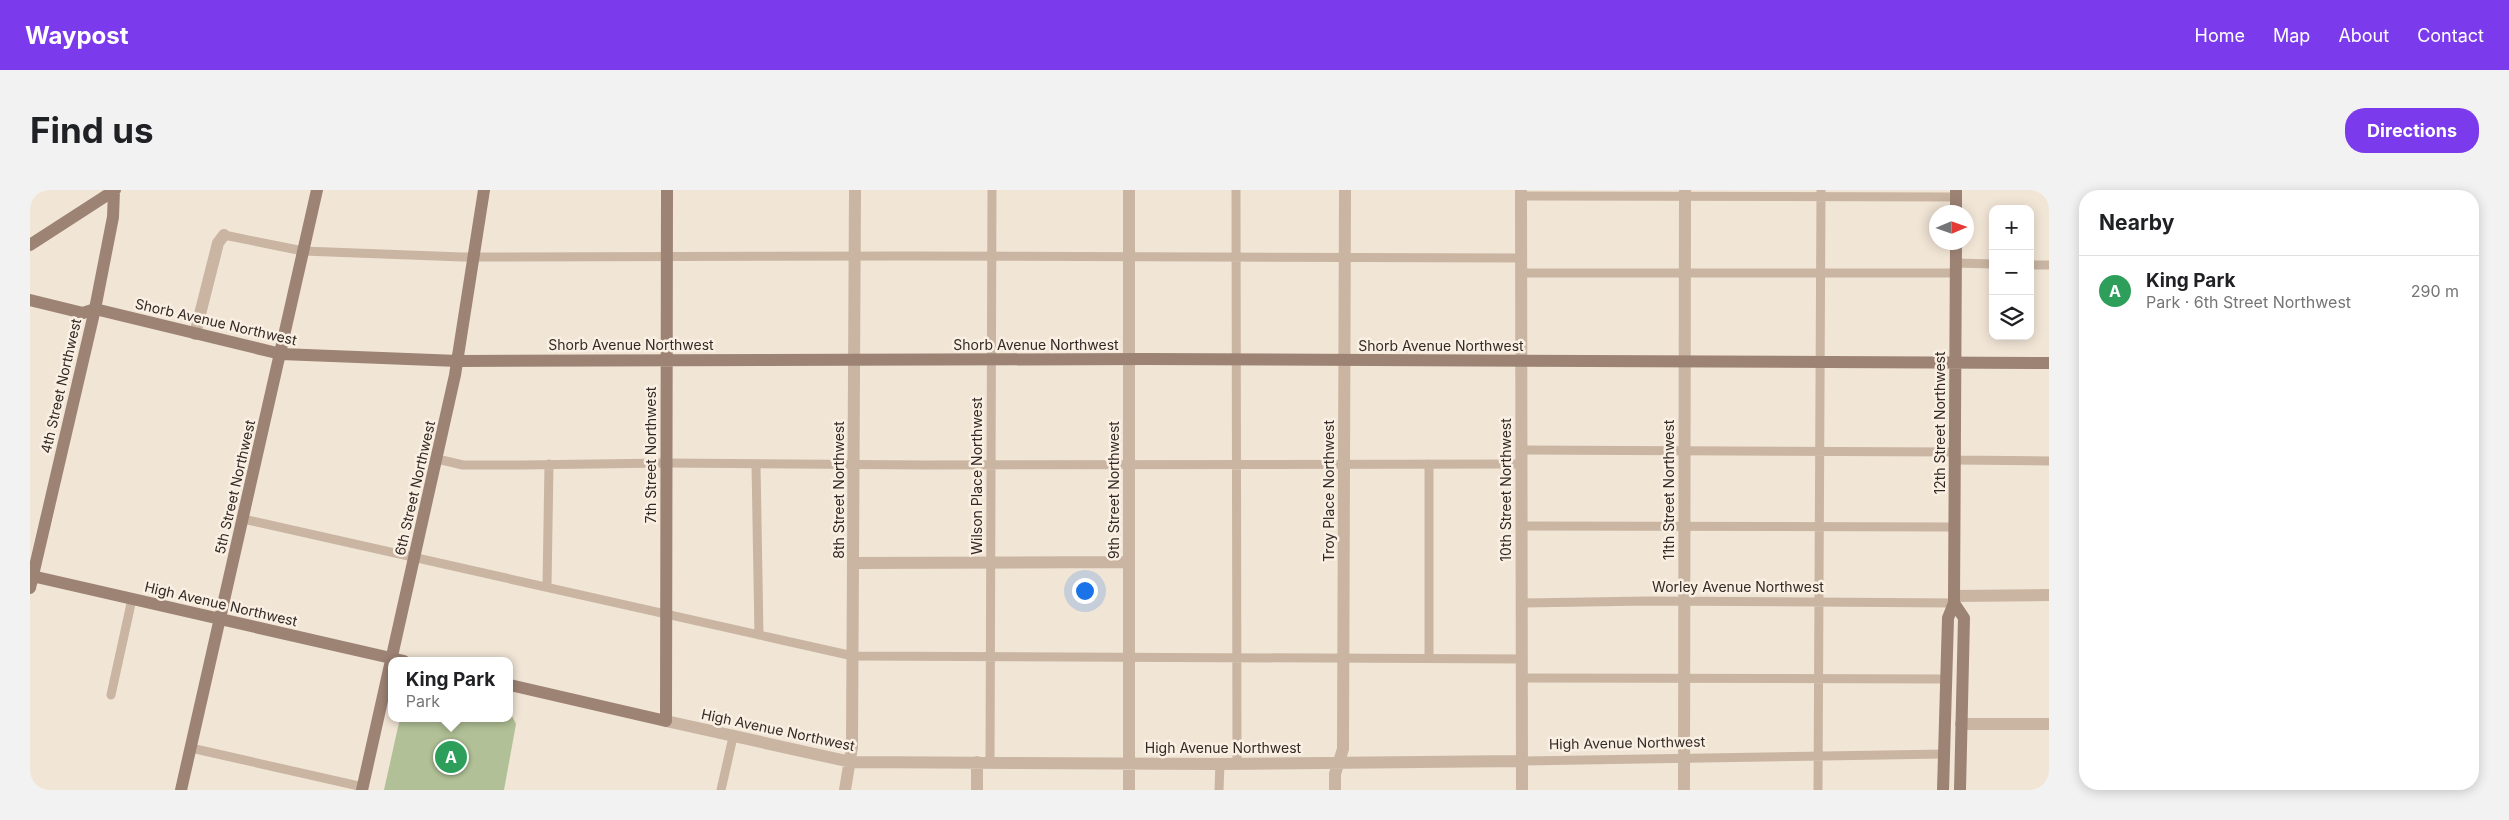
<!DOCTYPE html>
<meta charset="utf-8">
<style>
:root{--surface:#fff;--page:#f2f2f2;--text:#202124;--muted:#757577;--line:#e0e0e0;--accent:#7c3aed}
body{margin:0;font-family:Inter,sans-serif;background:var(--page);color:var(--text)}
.controls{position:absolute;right:15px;top:15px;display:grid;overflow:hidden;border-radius:10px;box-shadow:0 2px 12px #0003}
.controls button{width:45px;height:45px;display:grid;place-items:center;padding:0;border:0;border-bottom:1px solid var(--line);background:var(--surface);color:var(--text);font:25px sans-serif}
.compass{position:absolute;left:1899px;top:15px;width:45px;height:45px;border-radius:50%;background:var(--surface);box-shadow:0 2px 12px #0003;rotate:88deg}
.you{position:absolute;left:1054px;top:400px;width:18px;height:18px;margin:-12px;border:4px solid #fff;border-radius:50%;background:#1a73e8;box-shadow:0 0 0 8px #1a73e833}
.badge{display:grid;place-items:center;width:32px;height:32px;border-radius:50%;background:var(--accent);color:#fff;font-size:16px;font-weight:700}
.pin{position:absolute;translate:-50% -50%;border:2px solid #fff;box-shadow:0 1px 5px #0006}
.popup{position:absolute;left:358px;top:467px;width:125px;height:65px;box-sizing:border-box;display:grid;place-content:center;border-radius:10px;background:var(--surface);filter:drop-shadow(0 1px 4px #0005);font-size:16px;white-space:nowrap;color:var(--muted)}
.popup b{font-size:19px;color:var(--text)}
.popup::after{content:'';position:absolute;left:50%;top:100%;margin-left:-10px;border:10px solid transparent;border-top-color:var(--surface)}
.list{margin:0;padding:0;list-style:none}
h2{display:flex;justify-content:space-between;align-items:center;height:65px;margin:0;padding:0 20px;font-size:21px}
h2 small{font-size:16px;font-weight:400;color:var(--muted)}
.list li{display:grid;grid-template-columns:32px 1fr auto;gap:15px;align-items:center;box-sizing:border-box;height:70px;padding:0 20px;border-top:1px solid var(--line)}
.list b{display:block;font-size:19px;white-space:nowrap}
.list p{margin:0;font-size:16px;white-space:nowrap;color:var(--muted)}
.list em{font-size:16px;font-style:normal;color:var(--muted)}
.icon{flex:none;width:28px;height:28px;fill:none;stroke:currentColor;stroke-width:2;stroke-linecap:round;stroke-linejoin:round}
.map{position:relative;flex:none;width:2019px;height:600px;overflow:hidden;border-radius:20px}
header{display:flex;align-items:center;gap:30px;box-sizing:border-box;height:70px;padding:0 25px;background:var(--accent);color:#fff}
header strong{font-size:24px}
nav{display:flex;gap:28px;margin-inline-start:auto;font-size:18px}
.intro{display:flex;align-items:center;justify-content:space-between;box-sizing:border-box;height:120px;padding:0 30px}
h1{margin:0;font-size:35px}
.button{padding:12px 22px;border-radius:20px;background:var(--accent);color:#fff;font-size:18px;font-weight:700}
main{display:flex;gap:30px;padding:0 30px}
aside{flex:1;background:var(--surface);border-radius:20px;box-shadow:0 2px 12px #0003}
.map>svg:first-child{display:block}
</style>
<header>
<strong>Waypost</strong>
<nav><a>Home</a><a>Map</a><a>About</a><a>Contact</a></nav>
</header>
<div class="intro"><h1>Find us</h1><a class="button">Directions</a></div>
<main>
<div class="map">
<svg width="2019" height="600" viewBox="0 0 2019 600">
<rect width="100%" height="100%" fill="#f1e5d6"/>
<!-- green -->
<path fill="#b1c096" d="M 480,513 L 480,522 L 486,534 L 474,600 L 354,600 L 370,528 L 480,528 Z"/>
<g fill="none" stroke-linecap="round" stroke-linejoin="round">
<!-- lane -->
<path stroke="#c9b5a2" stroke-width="9" d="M 1206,0 L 1207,574
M 1491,6 L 1926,7
M 194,45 L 273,61 L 432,67 L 877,66 L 1491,68
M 1926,73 L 1963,74
M 2000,75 L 2019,75
M 1491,83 L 1926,83
M 1490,260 L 1925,262
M 407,269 L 433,275 L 492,275 L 636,273 L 894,275 L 1490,274
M 1925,270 L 2019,271
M 726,274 L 729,445
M 1399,274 L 1399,468
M 213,329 L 823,466 L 1492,469
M 1491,336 L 1924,337
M 517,396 L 519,274
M 1491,413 L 1618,411 L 1924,413
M 1492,488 L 1916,489
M 81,505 L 102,409
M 161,558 L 333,597
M 1491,571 L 1914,564
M 960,572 L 962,0
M 691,600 L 703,547
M 1189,600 L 1190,574
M 1788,600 L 1791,0"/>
<!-- street -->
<path stroke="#c9b5a2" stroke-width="12" d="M 1099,0 L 1099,600
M 1491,0 L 1492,600
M 165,144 L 188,53 L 194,45
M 823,373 L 1099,372
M 1924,406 L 2019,405
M 636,531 L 821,572 L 1190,574 L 1491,571
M 1931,534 L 2019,534
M 947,572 L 947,600
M 815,600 L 822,557 L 825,0
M 1305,600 L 1305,584 L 1313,559 L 1315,0
M 1654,600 L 1655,0"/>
<!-- secondary -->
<path stroke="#9d8374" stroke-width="12" d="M 1926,22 L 1926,0
M 0,55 L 85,0
M 0,110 L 53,123 L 65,119 L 251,164 L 428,171 L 1116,169 L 2019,173
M 2,386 L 374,471
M 0,398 L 65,119 L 83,27 L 84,1
M 1924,413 L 1934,428 L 1930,600
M 480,495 L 636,531 L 637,0
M 151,600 L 287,0
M 332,600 L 425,185 L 454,0
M 1913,600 L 1918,428 L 1924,413 L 1926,52"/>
</g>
<g text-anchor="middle" stroke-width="5" stroke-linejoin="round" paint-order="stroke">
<!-- street labels -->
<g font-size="14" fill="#342a25" stroke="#f9efe2">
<text transform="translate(186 132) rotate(13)" y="5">Shorb Avenue Northwest</text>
<text x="601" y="160">Shorb Avenue Northwest</text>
<text x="1006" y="160">Shorb Avenue Northwest</text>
<text x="1411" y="161">Shorb Avenue Northwest</text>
<text transform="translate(31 196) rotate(-77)" y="5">4th Street Northwest</text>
<text transform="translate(1910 233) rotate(-90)" y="5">12th Street Northwest</text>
<text transform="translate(621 265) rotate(-90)" y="5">7th Street Northwest</text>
<text transform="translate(947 286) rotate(-90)" y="5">Wilson Place Northwest</text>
<text transform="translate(205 297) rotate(-77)" y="5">5th Street Northwest</text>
<text transform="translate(385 298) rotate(-77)" y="5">6th Street Northwest</text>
<text transform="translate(809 300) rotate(-90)" y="5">8th Street Northwest</text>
<text transform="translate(1084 300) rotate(-90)" y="5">9th Street Northwest</text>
<text transform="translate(1476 300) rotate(-90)" y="5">10th Street Northwest</text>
<text transform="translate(1639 300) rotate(-90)" y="5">11th Street Northwest</text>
<text transform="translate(1299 301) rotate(-90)" y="5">Troy Place Northwest</text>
<text x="1708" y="402">Worley Avenue Northwest</text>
<text transform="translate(191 414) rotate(13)" y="5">High Avenue Northwest</text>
<text transform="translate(748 540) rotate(12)" y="5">High Avenue Northwest</text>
<text transform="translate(1597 553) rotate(-1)" y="5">High Avenue Northwest</text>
<text x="1193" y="563">High Avenue Northwest</text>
</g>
</g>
</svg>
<div class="controls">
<button>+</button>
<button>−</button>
<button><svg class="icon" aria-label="layers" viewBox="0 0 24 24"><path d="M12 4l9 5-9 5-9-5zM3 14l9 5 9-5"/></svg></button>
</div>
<svg class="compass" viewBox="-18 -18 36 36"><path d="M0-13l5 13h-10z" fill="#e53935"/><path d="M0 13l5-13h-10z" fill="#757577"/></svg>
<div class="you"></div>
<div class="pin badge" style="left:421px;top:567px;background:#2e9e5b">A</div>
<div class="popup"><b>King Park</b>Park</div>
</div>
<aside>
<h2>Nearby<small></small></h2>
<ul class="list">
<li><span class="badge" style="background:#2e9e5b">A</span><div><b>King Park</b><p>Park · 6th Street Northwest</p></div><em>290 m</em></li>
</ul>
</aside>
</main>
